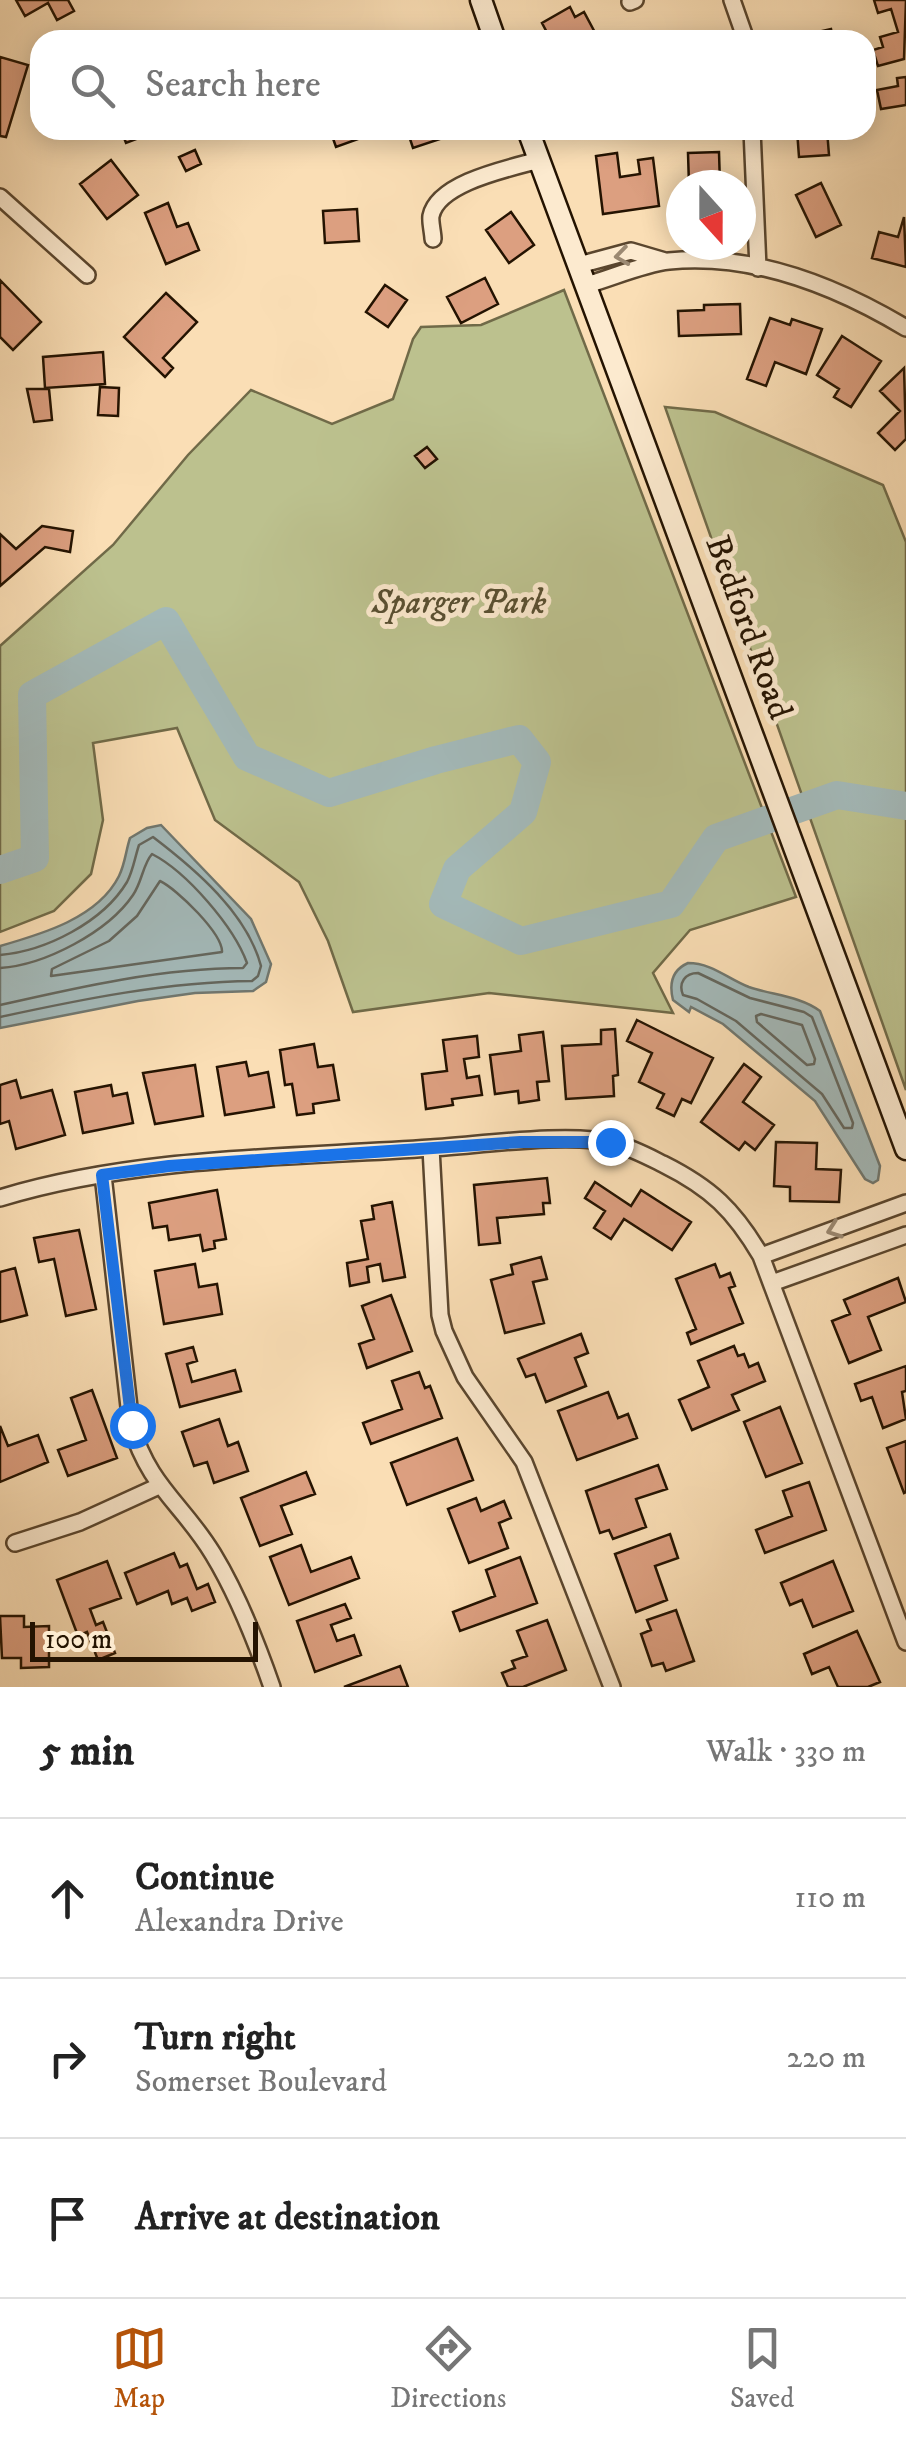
<!DOCTYPE html>
<meta charset="utf-8">
<style>
:root{--surface:#fff;--page:#f6f6f6;--text:#222;--muted:#767676;--line:#e0e0e0;--accent:#b45309}
body{margin:0;font-family:"IM FELL DW Pica",serif;background:var(--page);color:var(--text)}
.compass{position:absolute;left:666px;top:170px;width:90px;height:90px;border-radius:50%;background:var(--surface);box-shadow:0 5px 25px #0003;rotate:159deg}
.scale{position:absolute;left:30px;bottom:25px;width:228px;box-sizing:border-box;padding-left:10px;border:5px solid #241301;border-top:0;font-size:28px;line-height:35px;white-space:nowrap;color:#241301;-webkit-text-stroke:8px #fceacf;paint-order:stroke}
.stop{position:absolute;width:30px;height:30px;margin:-22px;border:8px solid #1a73e8;border-radius:50%;background:#fff}
.stop.end{background:#1a73e8;border-color:#fff;box-shadow:0 2px 10px #0008}
.list{margin:0;padding:0;list-style:none}
h2{display:flex;justify-content:space-between;align-items:center;height:130px;margin:0;padding:0 40px;font-size:42px}
h2 small{font-size:32px;font-weight:400;color:var(--muted)}
.list li{display:grid;grid-template-columns:65px 1fr auto;gap:30px;align-items:center;box-sizing:border-box;height:160px;padding:0 40px;border-top:2px solid var(--line)}
.list b{display:block;font-size:38px;white-space:nowrap}
.list p{margin:0;font-size:32px;white-space:nowrap;color:var(--muted)}
.list em{font-size:32px;font-style:normal;color:var(--muted)}
.icon{flex:none;width:55px;height:55px;fill:none;stroke:currentColor;stroke-width:2;stroke-linecap:round;stroke-linejoin:round}
.map{position:relative;flex:none;width:906px;height:1687px;overflow:hidden}
.search{position:absolute;background:var(--surface);box-shadow:0 5px 25px #0003;left:30px;right:30px;top:30px;height:110px;display:flex;align-items:center;gap:25px;box-sizing:border-box;padding:0 35px;border-radius:30px;color:var(--muted);font-size:38px}
.sheet{height:610px;background:var(--surface)}
nav{display:flex;justify-content:space-around;align-items:center;box-sizing:border-box;height:140px;border-top:2px solid var(--line);background:var(--surface);font-size:28px;color:var(--muted)}
nav a{display:grid;justify-items:center;gap:5px}
nav .on{color:var(--accent)}
.map>svg:first-child{display:block}
</style>
<div class="map">
<svg width="906" height="1687" viewBox="0 0 906 1687">
<rect width="100%" height="100%" fill="#fadeb5"/>
<filter id="stains"><feTurbulence type="fractalNoise" baseFrequency=".002" numOctaves="4"/><feColorMatrix values="0 0 0 0 .2 0 0 0 0 .09 0 0 0 0 .02 0 0 0 .5 -.17"/></filter>
<radialGradient id="worn" r=".72"><stop offset=".6" stop-color="#630" stop-opacity="0"/><stop offset="1" stop-color="#630" stop-opacity=".3"/></radialGradient>
<!-- green -->
<path fill="#bcc18e" stroke="#706a48" stroke-width="2.5" d="M 564,290 L 796,897 L 690,930 L 653,973 L 673,1013 L 489,993 L 353,1012 L 328,941 L 299,882 L 215,820 L 177,728 L 93,743 L 103,820 L 91,874 L 54,911 L 0,932 L 0,646 L 113,545 L 188,455 L 251,390 L 332,424 L 393,399 L 413,339 L 421,327 L 481,325 Z
M 665,407 L 715,412 L 883,485 L 906,542 L 906,1090 Z"/>
<!-- water -->
<path fill="#a3b9b9" stroke="#70776f" stroke-width="2.5" d="M 161,825 L 251,919 L 271,964 L 266,982 L 253,991 L 195,993 L 138,1001 L 0,1028 L 0,946 C 42,934 98,918 119,876 C 125,864 126,850 130,838 L 147,828 Z
M 688,963 C 712,963 728,979 749,987 C 772,995 800,996 820,1011 L 880,1166 L 878,1180 L 873,1183 L 865,1179 L 815,1101 L 723,1024 L 691,1007 L 689,1012 L 673,1000 C 669,984 672,970 688,963 Z"/>
<g fill="none" stroke-linecap="round" stroke-linejoin="round">
<!-- shore -->
<path stroke="#64665d" stroke-width="2.5" d="M 160,881 C 177,889 223,934 222,952 L 51,976 L 52,969 L 109,941 L 137,916 Z
M 0,955 C 46,951 103,922 127,882 C 133,871 135,857 139,845 L 153,837 C 195,869 247,913 261,966 L 258,976 L 252,981 C 167,982 83,999 0,1017
M 0,968 C 45,965 108,932 133,895 C 142,882 143,864 152,854 C 187,872 234,927 247,963 L 243,968 C 162,968 79,987 0,1005
M 698,973 L 750,998 L 804,1012 L 812,1017 L 853,1123 L 852,1128 L 844,1128 L 822,1094 L 736,1021 L 697,999 L 683,995 C 678,983 685,973 698,973 Z
M 761,1014 L 802,1025 L 815,1059 L 814,1064 L 807,1065 L 757,1022 L 756,1016 Z"/>
<!-- river -->
<path stroke="#a3b9b9" stroke-width="28" d="M 0,870 L 35,858 L 32,695 L 166,621 L 247,757 L 329,793 L 436,760 L 519,739 L 537,762 L 523,812 L 457,869 L 443,904 L 521,941 L 671,904 L 716,838 L 837,795 L 906,806"/>
</g>
<!-- building -->
<path fill="#dc9f80" stroke="#241301" stroke-width="2.5" d="M 16,0 L 68,0 L 74,11 L 57,20 L 48,3 L 25,16 Z
M 874,0 L 906,0 L 904,59 L 878,66 L 873,50 L 883,47 L 880,37 L 898,32 L 891,9 L 878,13 Z
M 570,7 L 575,17 L 584,12 L 599,40 L 551,40 L 542,23 Z
M 831,29 L 833,40 L 787,40 L 787,39 Z
M 0,57 L 28,65 L 6,137 L 0,136 Z
M 906,77 L 906,105 L 881,109 L 877,90 L 898,86 L 897,78 Z
M 121,130 L 155,130 L 155,132 L 126,143 Z
M 330,130 L 383,130 L 336,147 Z
M 407,130 L 450,130 L 452,135 L 413,148 Z
M 797,130 L 827,130 L 829,155 L 799,157 Z
M 195,150 L 201,164 L 186,171 L 179,157 Z
M 719,152 L 720,185 L 689,185 L 688,153 Z
M 617,153 L 620,177 L 640,174 L 638,160 L 653,158 L 659,206 L 603,214 L 596,156 Z
M 111,160 L 138,195 L 107,219 L 80,184 Z
M 821,183 L 841,225 L 816,237 L 796,195 Z
M 168,203 L 177,227 L 188,223 L 199,250 L 166,264 L 145,213 Z
M 357,209 L 359,241 L 325,243 L 323,211 Z
M 511,212 L 534,245 L 509,263 L 486,230 Z
M 904,217 L 906,267 L 872,258 L 879,232 L 898,237 Z
M 485,278 L 498,304 L 461,323 L 447,297 Z
M 0,280 L 41,322 L 13,350 L 0,337 Z
M 385,285 L 407,300 L 388,327 L 366,312 Z
M 166,293 L 197,322 L 163,358 L 173,368 L 165,377 L 124,337 Z
M 740,304 L 741,334 L 679,336 L 678,311 L 704,310 L 704,305 Z
M 770,318 L 790,325 L 792,319 L 822,329 L 806,374 L 775,362 L 766,386 L 747,379 Z
M 842,336 L 881,361 L 851,407 L 834,397 L 839,389 L 817,375 Z
M 103,352 L 105,384 L 45,388 L 43,357 Z
M 904,368 L 906,439 L 895,450 L 878,433 L 900,411 L 880,391 Z
M 100,387 L 119,388 L 118,416 L 98,415 Z
M 27,389 L 49,389 L 52,420 L 34,422 Z
M 427,447 L 437,459 L 425,468 L 415,456 Z
M 42,526 L 73,531 L 70,552 L 45,547 L 0,586 L 0,534 L 16,549 Z
M 637,1020 L 713,1058 L 691,1103 L 682,1099 L 674,1116 L 657,1108 L 664,1094 L 639,1082 L 652,1053 L 627,1041 Z
M 615,1029 L 618,1075 L 613,1076 L 614,1096 L 566,1099 L 562,1046 L 601,1044 L 601,1030 Z
M 543,1032 L 549,1081 L 537,1082 L 539,1100 L 519,1103 L 518,1091 L 495,1094 L 490,1055 L 521,1051 L 519,1035 Z
M 477,1036 L 479,1057 L 464,1059 L 467,1078 L 479,1076 L 482,1095 L 452,1099 L 453,1105 L 426,1109 L 422,1074 L 447,1071 L 443,1040 Z
M 314,1044 L 318,1067 L 333,1065 L 339,1100 L 313,1104 L 314,1113 L 297,1115 L 292,1084 L 285,1085 L 280,1050 Z
M 246,1062 L 249,1076 L 268,1072 L 274,1107 L 225,1115 L 217,1067 Z
M 744,1064 L 761,1077 L 743,1102 L 774,1125 L 755,1150 L 745,1142 L 739,1150 L 701,1122 Z
M 195,1065 L 203,1116 L 155,1124 L 143,1073 Z
M 16,1080 L 21,1098 L 52,1090 L 65,1135 L 16,1149 L 9,1121 L 0,1124 L 0,1085 Z
M 111,1085 L 113,1096 L 127,1093 L 133,1123 L 83,1133 L 75,1092 Z
M 776,1142 L 817,1143 L 816,1169 L 841,1170 L 839,1202 L 790,1201 L 790,1187 L 774,1186 Z
M 547,1178 L 550,1203 L 543,1203 L 544,1214 L 497,1218 L 500,1243 L 479,1245 L 474,1185 Z
M 595,1182 L 631,1206 L 641,1190 L 691,1222 L 672,1250 L 624,1219 L 611,1239 L 594,1228 L 605,1211 L 585,1198 Z
M 217,1190 L 226,1239 L 214,1241 L 215,1248 L 203,1251 L 200,1235 L 169,1240 L 167,1226 L 153,1228 L 149,1203 Z
M 392,1202 L 405,1277 L 383,1281 L 380,1264 L 367,1267 L 369,1282 L 350,1286 L 347,1263 L 368,1259 L 361,1221 L 374,1219 L 372,1206 Z
M 79,1230 L 96,1309 L 66,1316 L 54,1259 L 39,1262 L 34,1238 Z
M 541,1257 L 547,1279 L 533,1282 L 544,1323 L 505,1333 L 491,1280 L 513,1274 L 511,1265 Z
M 195,1264 L 199,1287 L 217,1284 L 222,1314 L 164,1324 L 155,1271 Z
M 715,1264 L 720,1277 L 730,1273 L 735,1286 L 729,1288 L 743,1323 L 691,1344 L 687,1333 L 696,1329 L 676,1279 Z
M 15,1268 L 27,1315 L 0,1322 L 0,1272 Z
M 898,1278 L 906,1302 L 868,1317 L 881,1350 L 849,1363 L 832,1321 L 850,1314 L 844,1300 Z
M 391,1295 L 412,1351 L 367,1368 L 359,1344 L 374,1339 L 362,1306 Z
M 581,1334 L 588,1353 L 575,1358 L 586,1386 L 546,1402 L 535,1374 L 526,1377 L 518,1359 Z
M 734,1346 L 738,1356 L 744,1354 L 749,1367 L 758,1363 L 765,1381 L 732,1395 L 739,1410 L 692,1430 L 679,1400 L 709,1387 L 698,1361 Z
M 193,1347 L 197,1361 L 187,1364 L 192,1382 L 235,1370 L 241,1391 L 180,1407 L 166,1354 Z
M 906,1366 L 906,1391 L 902,1392 L 906,1419 L 883,1428 L 872,1397 L 861,1401 L 855,1384 Z
M 419,1372 L 425,1388 L 430,1386 L 442,1418 L 371,1444 L 363,1423 L 402,1409 L 392,1381 Z
M 92,1390 L 117,1458 L 68,1476 L 58,1450 L 86,1440 L 71,1398 Z
M 608,1392 L 618,1418 L 628,1414 L 637,1438 L 577,1460 L 558,1411 Z
M 780,1407 L 802,1463 L 766,1477 L 744,1422 Z
M 219,1419 L 228,1446 L 238,1442 L 248,1471 L 214,1483 L 207,1462 L 194,1466 L 182,1432 Z
M 0,1426 L 8,1446 L 38,1435 L 48,1462 L 0,1482 Z
M 457,1438 L 473,1480 L 407,1505 L 391,1463 Z
M 906,1441 L 906,1492 L 904,1493 L 887,1448 Z
M 658,1465 L 667,1489 L 636,1499 L 646,1527 L 613,1539 L 609,1530 L 600,1533 L 586,1491 Z
M 306,1472 L 315,1494 L 281,1506 L 292,1534 L 260,1546 L 241,1498 Z
M 809,1482 L 826,1530 L 765,1553 L 756,1530 L 792,1516 L 783,1491 Z
M 476,1498 L 481,1511 L 504,1501 L 511,1518 L 499,1523 L 508,1548 L 469,1563 L 448,1509 Z
M 670,1534 L 678,1558 L 655,1566 L 667,1600 L 636,1612 L 615,1554 Z
M 301,1545 L 311,1572 L 351,1557 L 359,1578 L 289,1605 L 270,1557 Z
M 174,1553 L 180,1567 L 187,1564 L 197,1589 L 208,1584 L 215,1602 L 192,1611 L 187,1598 L 172,1604 L 168,1591 L 137,1604 L 125,1573 Z
M 520,1557 L 537,1603 L 460,1631 L 453,1612 L 495,1596 L 486,1570 Z
M 107,1561 L 121,1598 L 90,1609 L 96,1625 L 103,1622 L 115,1653 L 98,1660 L 87,1632 L 78,1636 L 57,1580 Z
M 833,1561 L 853,1611 L 813,1627 L 802,1600 L 790,1605 L 781,1583 Z
M 345,1604 L 351,1618 L 331,1625 L 337,1641 L 354,1635 L 361,1655 L 315,1672 L 297,1621 Z
M 676,1610 L 694,1661 L 666,1671 L 663,1663 L 652,1666 L 641,1634 L 651,1630 L 647,1620 Z
M 0,1616 L 24,1616 L 24,1627 L 49,1626 L 49,1667 L 21,1668 L 21,1658 L 2,1658 Z
M 547,1620 L 566,1670 L 523,1687 L 508,1687 L 502,1673 L 515,1668 L 512,1661 L 527,1656 L 517,1631 Z
M 857,1631 L 880,1682 L 868,1687 L 838,1687 L 829,1667 L 812,1674 L 804,1654 Z
M 400,1666 L 408,1687 L 344,1687 Z"/>
<g fill="none" stroke-linecap="round" stroke-linejoin="round">
<!-- street casing -->
<g stroke="#5a462e" stroke-width="20">
<path id="street" d="M 732,0 L 746,40
M 630,2 L 635,0
M 752,130 L 758,268
M 0,197 L 87,275
M 433,239 C 433,233 430,222 431,216 C 438,182 511,168 539,160
M 579,265 L 631,251 L 665,261
M 586,285 C 612,278 642,264 669,261 C 752,253 836,286 906,328
M 431,1148 L 440,1315 L 444,1331 L 465,1377 L 524,1462 L 612,1687
M 103,1175 L 131,1425 C 149,1487 182,1503 213,1554 C 238,1595 256,1641 272,1687
M 0,1198 C 138,1156 288,1158 431,1148 C 481,1145 568,1132 614,1143 C 632,1148 647,1156 663,1164 C 711,1188 734,1210 761,1256 L 906,1642
M 761,1256 L 906,1203
M 772,1283 L 906,1235
M 15,1543 L 80,1522 L 159,1486"/>
</g>
<!-- secondary casing -->
<g stroke="#241301" stroke-width="25">
<path id="secondary" d="M 481,0 L 495,40
M 528,130 L 906,1149"/>
</g>
<!-- street -->
<use href="#street" stroke="#fceacf" stroke-width="15"/>
<!-- secondary -->
<use href="#secondary" stroke="#fceacf" stroke-width="20"/>
</g>
<!-- one-way arrows -->
<defs><path id="oneway-chevron" d="M-2-3.5L2.5 0L-2 3.5" fill="none" stroke-width="1.6" stroke-linecap="round" stroke-linejoin="round" transform="scale(2.5)"/></defs>
<g stroke="#9b8972">
<use href="#oneway-chevron" transform="translate(622 256) rotate(172)"/>
<use href="#oneway-chevron" transform="translate(834 1230) rotate(160)"/>
</g>
<g fill="none" stroke-linecap="round" stroke-linejoin="round">
<!-- route -->
<path stroke="#1a73e8" stroke-width="12" d="M 132,1425 L 102,1175 L 169,1166 L 520,1142 L 610,1142"/>
</g>
<g text-anchor="middle" stroke-width="10" stroke-linejoin="round" paint-order="stroke">
<!-- park labels -->
<g font-size="35" font-style="italic" fill="#595032" stroke="#fceacf">
<text x="459" y="613">Sparger Park</text>
</g>
<!-- street labels -->
<g font-size="35" fill="#241301" stroke="#fceacf">
<text transform="translate(750 627) rotate(70)" y="12">Bedford Road</text>
</g>
</g>
<rect width="100%" height="100%" filter="url(#stains)"/>
<rect width="100%" height="100%" fill="url(#worn)"/>
</svg>
<svg class="compass" viewBox="-18 -18 36 36"><path d="M0-13l5 13h-10z" fill="#e53935"/><path d="M0 13l5-13h-10z" fill="#767676"/></svg>
<div class="scale">100 m</div>
<div class="stop" style="left:132px;top:1425px"></div>
<div class="stop end" style="left:610px;top:1142px"></div>
<div class="search"><svg class="icon" aria-label="search" viewBox="0 0 24 24"><circle cx="10" cy="10" r="6"/><path d="M15 15l6 6"/></svg>Search here</div>
</div>
<section class="sheet">
<h2>5 min<small>Walk · 330 m</small></h2>
<ul class="list">
<li><svg class="icon" aria-label="ahead" viewBox="0 0 24 24"><path d="M12 20V5M6 11l6-6 6 6"/></svg><div><b>Continue</b><p>Alexandra Drive</p></div><em>110 m</em></li>
<li><svg class="icon" aria-label="right" viewBox="0 0 24 24"><path d="M7 20v-9h11M14 6l5 5-5 5"/></svg><div><b>Turn right</b><p>Somerset Boulevard</p></div><em>220 m</em></li>
<li><svg class="icon" aria-label="arrive" viewBox="0 0 24 24"><path d="M6 21V4h12l-3 4 3 4H6"/></svg><div><b>Arrive at destination</b></div></li>
</ul>
</section>
<nav>
<a class="on"><svg class="icon" aria-label="map" viewBox="0 0 24 24"><path d="M3 6l6-2 6 2 6-2v14l-6 2-6-2-6 2zM9 4v14M15 6v14"/></svg>Map</a>
<a><svg class="icon" aria-label="directions" viewBox="0 0 24 24"><path d="M12 3l9 9-9 9-9-9zM9 14v-3h6M13 9l2 2-2 2"/></svg>Directions</a>
<a><svg class="icon" aria-label="saved" viewBox="0 0 24 24"><path d="M7 4h10v16l-5-4-5 4z"/></svg>Saved</a>
</nav>
